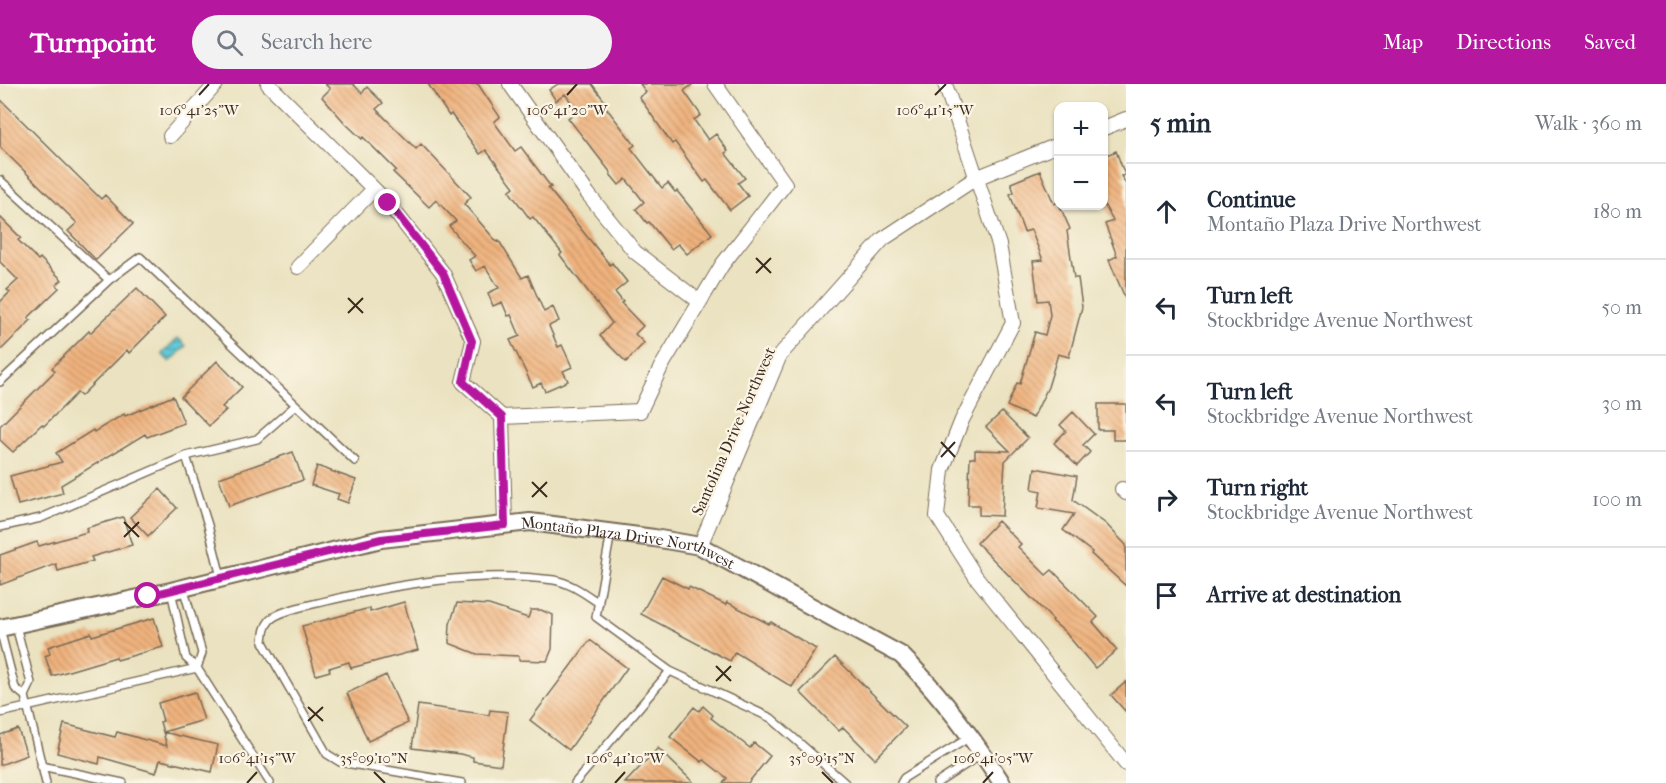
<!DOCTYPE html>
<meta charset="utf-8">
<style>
:root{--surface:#fff;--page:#f2f2f3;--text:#1f2937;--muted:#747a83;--line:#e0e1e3;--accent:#b5179e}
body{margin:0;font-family:"IM FELL French Canon",serif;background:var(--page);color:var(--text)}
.controls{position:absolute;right:18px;top:18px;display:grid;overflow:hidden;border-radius:12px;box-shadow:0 2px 4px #0004}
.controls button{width:54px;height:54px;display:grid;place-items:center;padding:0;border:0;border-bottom:2px solid var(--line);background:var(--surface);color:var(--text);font:30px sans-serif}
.stop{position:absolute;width:18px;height:18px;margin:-14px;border:4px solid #b5179e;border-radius:50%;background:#fff}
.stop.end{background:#b5179e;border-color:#fff;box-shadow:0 2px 6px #0008}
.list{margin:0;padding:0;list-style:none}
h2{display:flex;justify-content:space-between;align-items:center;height:78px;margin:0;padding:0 24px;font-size:26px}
h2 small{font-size:20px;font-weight:400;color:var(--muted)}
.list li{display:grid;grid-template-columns:39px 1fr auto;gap:18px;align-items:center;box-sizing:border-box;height:96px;padding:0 24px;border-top:2px solid var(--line)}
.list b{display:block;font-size:22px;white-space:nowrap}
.list p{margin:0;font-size:20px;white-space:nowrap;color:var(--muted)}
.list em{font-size:20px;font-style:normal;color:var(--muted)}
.icon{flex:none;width:33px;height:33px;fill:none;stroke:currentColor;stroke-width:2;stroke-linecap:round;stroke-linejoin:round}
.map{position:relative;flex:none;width:1126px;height:699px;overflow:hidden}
header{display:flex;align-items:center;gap:36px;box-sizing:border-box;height:84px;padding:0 30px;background:var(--accent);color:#fff}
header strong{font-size:28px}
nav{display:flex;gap:33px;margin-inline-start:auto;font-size:21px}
.search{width:420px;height:54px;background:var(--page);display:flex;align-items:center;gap:15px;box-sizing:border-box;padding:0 21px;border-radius:33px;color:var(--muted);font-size:22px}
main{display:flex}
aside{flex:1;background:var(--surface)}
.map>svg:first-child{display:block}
</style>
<header>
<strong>Turnpoint</strong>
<div class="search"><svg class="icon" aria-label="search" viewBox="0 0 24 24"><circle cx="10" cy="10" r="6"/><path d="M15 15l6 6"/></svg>Search here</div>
<nav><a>Map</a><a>Directions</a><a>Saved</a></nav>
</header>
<main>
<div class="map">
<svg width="1126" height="699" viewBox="0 0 1126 699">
<defs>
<pattern id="water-rules" width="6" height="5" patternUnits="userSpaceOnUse" patternTransform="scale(1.5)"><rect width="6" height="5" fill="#5ec9d7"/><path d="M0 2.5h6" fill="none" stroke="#4fa3ae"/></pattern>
<pattern id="building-back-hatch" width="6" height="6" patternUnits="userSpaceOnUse" patternTransform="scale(1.5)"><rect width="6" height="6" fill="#f0b37e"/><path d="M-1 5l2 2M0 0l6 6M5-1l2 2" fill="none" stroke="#c49267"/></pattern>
</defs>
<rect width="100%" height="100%" fill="#fcf5e5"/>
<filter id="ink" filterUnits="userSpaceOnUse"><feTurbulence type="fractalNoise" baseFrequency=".0167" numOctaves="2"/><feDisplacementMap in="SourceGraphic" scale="12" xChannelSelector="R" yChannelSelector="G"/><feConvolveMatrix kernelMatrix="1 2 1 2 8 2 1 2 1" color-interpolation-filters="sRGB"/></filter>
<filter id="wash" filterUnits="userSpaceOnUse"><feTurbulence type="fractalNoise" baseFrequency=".008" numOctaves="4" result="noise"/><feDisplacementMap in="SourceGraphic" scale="24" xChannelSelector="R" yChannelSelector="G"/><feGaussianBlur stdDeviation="1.35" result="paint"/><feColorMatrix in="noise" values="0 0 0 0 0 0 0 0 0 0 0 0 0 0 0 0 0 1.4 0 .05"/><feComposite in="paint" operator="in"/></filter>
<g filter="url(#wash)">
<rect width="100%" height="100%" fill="#eae2c0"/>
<!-- water -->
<path fill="url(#water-rules)" stroke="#4c7a7a" stroke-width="1.5" d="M 178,254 L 186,262 L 170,278 L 162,270 Z"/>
<g id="blocks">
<!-- building -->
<path fill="url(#building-back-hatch)" d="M 325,0 L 353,0 L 362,9 L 367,3 L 383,19 L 376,25 L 416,65 L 421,60 L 471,113 L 464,120 L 497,158 L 499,157 L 522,194 L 528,191 L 544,228 L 553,223 L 559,237 L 549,242 L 558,263 L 562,261 L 572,283 L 563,287 L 568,297 L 545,307 L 541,299 L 533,303 L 510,256 L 520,252 L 511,231 L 508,232 L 502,218 L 493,222 L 488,209 L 499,204 L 485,182 L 476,187 L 469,176 L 475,172 L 449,142 L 456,137 L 436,116 L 429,123 L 393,88 L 396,86 L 363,53 L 362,55 L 346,40 L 322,13 L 330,5 Z
M 428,0 L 478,0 L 500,33 L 494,38 L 515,67 L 521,63 L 551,103 L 548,104 L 610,181 L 612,179 L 627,198 L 615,208 L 623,218 L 621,219 L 643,242 L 635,250 L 644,259 L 626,278 L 600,252 L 612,239 L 560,171 L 562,169 L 533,133 L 530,135 L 509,107 L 514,103 L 486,66 L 480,70 L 451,30 L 449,32 Z
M 558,0 L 592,0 L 606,19 L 604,21 L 635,61 L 631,64 L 662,104 L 668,99 L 675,108 L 677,107 L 712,150 L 687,170 L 678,160 L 671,165 L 649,138 L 647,139 L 636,125 L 644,118 L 626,95 L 619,101 L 610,90 L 611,89 L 568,34 L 578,27 L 565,10 L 556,17 L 549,6 Z
M 640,0 L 693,0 L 684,7 L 701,31 L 694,36 L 708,56 L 716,50 L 728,67 L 725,69 L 745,94 L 738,99 L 748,112 L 730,126 L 707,96 L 704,98 L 675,58 L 672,60 L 639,13 L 646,8 Z
M 0,15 L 101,115 L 105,111 L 133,140 L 96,176 L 68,147 L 77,139 L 0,63 Z
M 1116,67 L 1125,91 L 1121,92 L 1126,100 L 1126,216 L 1109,176 L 1117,172 L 1105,140 L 1113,137 L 1104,120 L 1104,72 Z
M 1040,87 L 1054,120 L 1058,118 L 1070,145 L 1067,147 L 1074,194 L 1078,194 L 1082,223 L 1069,273 L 1058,270 L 1048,303 L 1033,334 L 1007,322 L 1017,299 L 1020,300 L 1035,248 L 1045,251 L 1050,231 L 1048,216 L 1038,217 L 1033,177 L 1043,176 L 1031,146 L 1024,148 L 1010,110 L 1014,108 L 1011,99 Z
M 0,133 L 21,154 L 18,156 L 38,176 L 40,174 L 62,196 L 56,201 L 59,204 L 28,234 L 31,236 L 0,267 L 0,218 L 10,208 L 7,206 L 18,196 L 0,178 Z
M 137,204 L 165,233 L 129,269 L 127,266 L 81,312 L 77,309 L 44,342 L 42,340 L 13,368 L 0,356 L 0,342 L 55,287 L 52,284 L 89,247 L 90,249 Z
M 217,277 L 242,303 L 222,323 L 226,326 L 209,342 L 181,313 Z
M 173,312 L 184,339 L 147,353 L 145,350 L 61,401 L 63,409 L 18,421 L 10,392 L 62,378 L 56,369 L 93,346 L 94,348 L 124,330 L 125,332 Z
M 1098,320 L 1126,320 L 1126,356 L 1113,356 L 1113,346 L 1098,346 Z
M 1002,328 L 1028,354 L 1005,377 L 1002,432 L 979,431 L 979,421 L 968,421 L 970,374 L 975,374 L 975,366 L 1010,367 L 986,343 Z
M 1073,328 L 1094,350 L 1083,361 L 1090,368 L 1077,382 L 1054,359 L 1066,347 L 1060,341 Z
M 293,368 L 303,396 L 229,422 L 219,394 Z
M 317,382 L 356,396 L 348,419 L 337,415 L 339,410 L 311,401 Z
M 1035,384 L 1077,392 L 1073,416 L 1106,440 L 1126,461 L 1126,502 L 1091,470 L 1092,468 L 1063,446 L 1074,430 L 1038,424 L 1041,407 L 1032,405 Z
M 160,405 L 177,424 L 148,452 L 130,433 Z
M 123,433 L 132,461 L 91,473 L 93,477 L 58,487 L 56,480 L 0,501 L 0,471 L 37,458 L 39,462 L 87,448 L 86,444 Z
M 998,437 L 1021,460 L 1018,463 L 1046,491 L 1052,486 L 1098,533 L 1093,538 L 1117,566 L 1095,584 L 1065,548 L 1052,537 L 1053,536 L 977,459 Z
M 662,492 L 688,505 L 689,503 L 726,521 L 727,518 L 769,540 L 771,538 L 816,565 L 792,603 L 735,568 L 730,577 L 641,530 Z
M 404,518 L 418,566 L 351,584 L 349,578 L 329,584 L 330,587 L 316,591 L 302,542 L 370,524 L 370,528 Z
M 457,519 L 489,521 L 528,534 L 531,526 L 541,526 L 553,531 L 552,565 L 547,577 L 519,576 L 519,572 L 477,570 L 449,559 L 450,540 Z
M 154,534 L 163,563 L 117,576 L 116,573 L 52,592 L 45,572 L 50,570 L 48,563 L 91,549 L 92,552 Z
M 590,556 L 627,584 L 569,666 L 530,636 Z
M 835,573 L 906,643 L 875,675 L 843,643 L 839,647 L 800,608 Z
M 386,591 L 408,639 L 368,657 L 347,609 Z
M 1126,598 L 1126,628 L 1111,611 Z
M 195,608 L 204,636 L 163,648 L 160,638 L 163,637 L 158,619 Z
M 418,621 L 489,631 L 490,626 L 508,628 L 501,681 L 473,677 L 473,673 L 460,670 L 412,664 Z
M 703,622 L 713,631 L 711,634 L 750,664 L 754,659 L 770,672 L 748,699 L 723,699 L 727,694 L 704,676 L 702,678 L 670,653 L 694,623 L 699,627 Z
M 64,640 L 115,653 L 117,648 L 167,662 L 163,648 L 218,661 L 212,688 L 160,676 L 156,689 L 100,673 L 99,680 L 57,669 Z
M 18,645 L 27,671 L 0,681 L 0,651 Z
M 658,664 L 664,670 L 694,699 L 625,699 Z"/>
</g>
</g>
<g filter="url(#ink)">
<use href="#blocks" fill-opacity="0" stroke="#786a57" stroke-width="1.5"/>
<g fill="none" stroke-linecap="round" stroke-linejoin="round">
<!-- service casing -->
<g stroke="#786a57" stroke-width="10">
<path id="service" d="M 0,96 L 109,196
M 0,298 L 109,196 L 140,173 L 355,377
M 186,372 L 208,441 L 221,493
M 0,443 L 41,434 L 186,372 L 257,355 L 296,321
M 183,503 L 202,569 L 197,584
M 171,507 L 186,574 L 197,584 L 270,699
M 16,542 L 31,599 L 25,612
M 0,545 L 15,604 L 25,612 L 46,699
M 670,587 L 771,634 L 845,699
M 0,629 L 197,584
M 41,682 L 123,699
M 462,699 L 340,678 L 327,670 L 263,558 C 264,549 264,543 270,536 C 279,527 309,521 322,518 C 398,500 476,486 554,496 C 571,499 585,510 599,519
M 575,699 L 670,587 L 596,533 L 611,448
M 901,699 L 904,694 L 970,653
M 937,699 L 982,670"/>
</g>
<!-- minor casing -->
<g stroke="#786a57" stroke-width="16">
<path id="minor" d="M 268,0 L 388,119 L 443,189 L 473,257 L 463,298 L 502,333 L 505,441
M 510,0 L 588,110 L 635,168 L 700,218
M 945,0 L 999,161 L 1013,239 L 962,336 L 942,386 L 937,432 L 976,493 L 1126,680
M 1104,44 L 1126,35
M 170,52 L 216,0
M 298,183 L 374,105
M 502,333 L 640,327 L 661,283 L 722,181 L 785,100 L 715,0
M 1122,405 L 1126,409
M 700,462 L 780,271 L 883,155 L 976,94 L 1058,61"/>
</g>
<!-- tertiary casing -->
<g stroke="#786a57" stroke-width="20">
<g id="tertiary">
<path id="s1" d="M 0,544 L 171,507 L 381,455 L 530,438 L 654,454 L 700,462 L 901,571 C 940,609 972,653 1002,699"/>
</g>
</g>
<!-- service -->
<use href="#service" stroke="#fff" stroke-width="7"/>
<!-- minor -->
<use href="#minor" stroke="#fff" stroke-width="14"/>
<!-- tertiary -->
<use href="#tertiary" stroke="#fff" stroke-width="16"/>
</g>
</g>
<g fill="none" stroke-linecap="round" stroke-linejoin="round" filter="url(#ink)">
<!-- route -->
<path stroke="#b5179e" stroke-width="8" d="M 148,512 L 381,455 L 505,441 L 502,333 L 463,298 L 472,257 L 443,189 L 388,119"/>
</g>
<!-- ticks -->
<path fill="none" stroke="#3b2a1e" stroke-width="2" d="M 199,11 L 209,0M 567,11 L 577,0M 935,11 L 946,0M 756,174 L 771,189M 756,189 L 771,174M 348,214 L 363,229M 348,229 L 363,214M 941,358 L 955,373M 941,373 L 955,358M 532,398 L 547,413M 532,413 L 547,398M 124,438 L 139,453M 124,453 L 139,438M 716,582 L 731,597M 716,597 L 731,582M 308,623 L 323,637M 308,637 L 323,623M 374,688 L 385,699M 822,688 L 833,699M 247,699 L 257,688M 615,699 L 625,688M 983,699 L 993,688"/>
<g text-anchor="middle" stroke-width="4.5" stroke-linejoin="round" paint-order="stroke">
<!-- street labels -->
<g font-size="16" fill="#3b2a1e" stroke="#fcf5e5">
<text transform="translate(733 347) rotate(-66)" y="6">Santolina Drive Northwest</text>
<text dy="6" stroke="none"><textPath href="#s1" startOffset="642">Montaño Plaza Drive Northwest</textPath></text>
</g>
</g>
<g font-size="15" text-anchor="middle" fill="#3b2a1e" stroke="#fcf5e5" stroke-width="4.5" stroke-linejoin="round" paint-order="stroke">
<text x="199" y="31">106°41'25"W</text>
<text x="567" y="31">106°41'20"W</text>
<text x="935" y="31">106°41'15"W</text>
<text x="257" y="679">106°41'15"W</text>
<text x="374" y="679">35°09'10"N</text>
<text x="625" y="679">106°41'10"W</text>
<text x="822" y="679">35°09'15"N</text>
<text x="993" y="679">106°41'05"W</text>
</g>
</svg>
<div class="controls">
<button>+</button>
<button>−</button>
</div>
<div class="stop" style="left:148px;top:512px"></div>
<div class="stop end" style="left:388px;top:119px"></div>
</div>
<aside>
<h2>5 min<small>Walk · 360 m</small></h2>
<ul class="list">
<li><svg class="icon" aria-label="ahead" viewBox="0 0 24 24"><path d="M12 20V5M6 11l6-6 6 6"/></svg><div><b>Continue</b><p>Montaño Plaza Drive Northwest</p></div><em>180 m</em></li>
<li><svg class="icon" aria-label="left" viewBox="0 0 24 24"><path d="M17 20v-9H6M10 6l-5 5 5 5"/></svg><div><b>Turn left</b><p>Stockbridge Avenue Northwest</p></div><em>50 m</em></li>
<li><svg class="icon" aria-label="left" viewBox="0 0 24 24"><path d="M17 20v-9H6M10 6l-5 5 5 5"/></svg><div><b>Turn left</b><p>Stockbridge Avenue Northwest</p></div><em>30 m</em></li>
<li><svg class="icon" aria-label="right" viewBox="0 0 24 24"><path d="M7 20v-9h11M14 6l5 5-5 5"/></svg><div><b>Turn right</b><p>Stockbridge Avenue Northwest</p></div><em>100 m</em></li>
<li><svg class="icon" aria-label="arrive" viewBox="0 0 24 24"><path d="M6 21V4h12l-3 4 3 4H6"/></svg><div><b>Arrive at destination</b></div></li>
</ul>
</aside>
</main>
